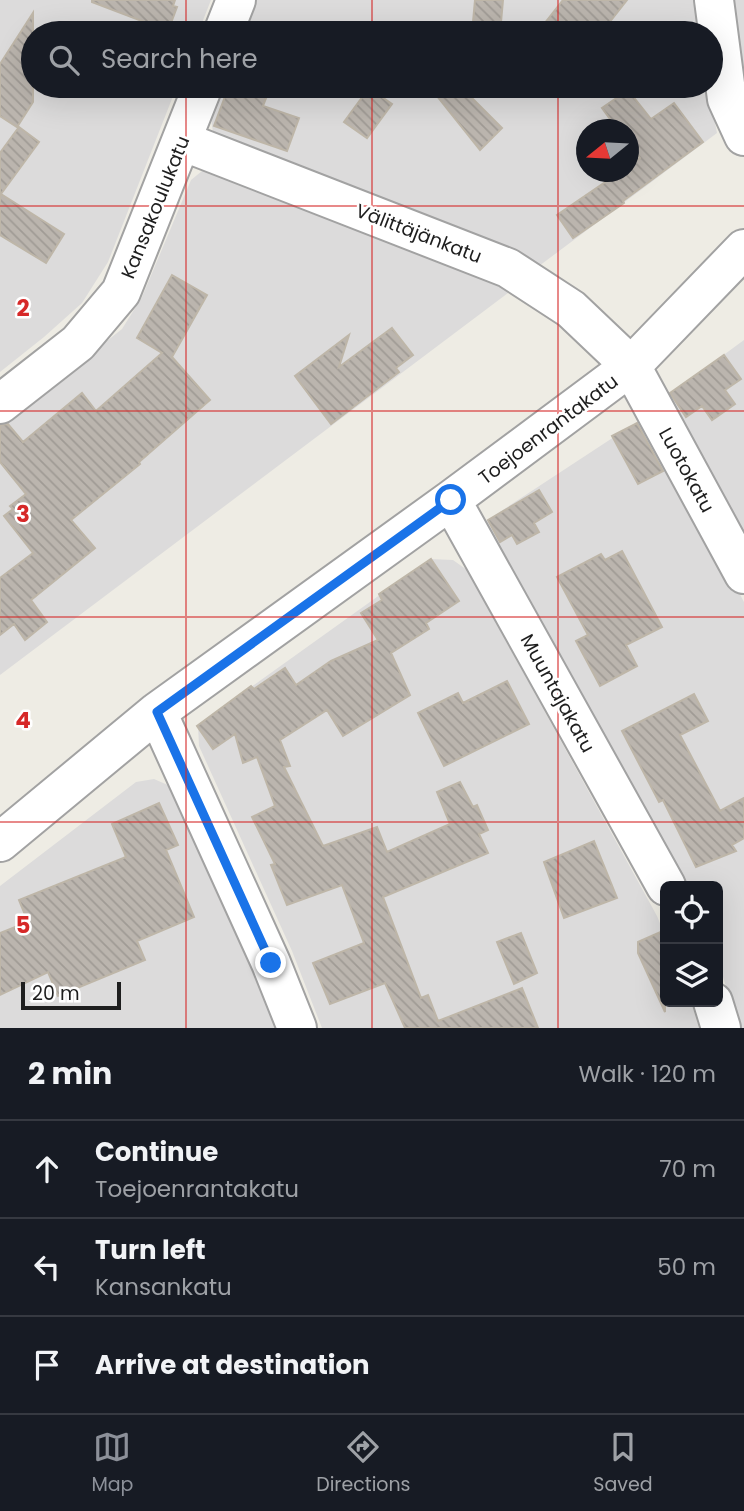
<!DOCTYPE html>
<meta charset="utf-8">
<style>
:root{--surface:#171b24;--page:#20242c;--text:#f1f3f6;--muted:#9ea1a6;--line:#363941;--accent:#8c9099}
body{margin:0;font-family:Poppins,sans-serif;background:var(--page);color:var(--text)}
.controls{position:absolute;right:21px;bottom:21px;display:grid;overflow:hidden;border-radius:10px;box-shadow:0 7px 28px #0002}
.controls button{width:63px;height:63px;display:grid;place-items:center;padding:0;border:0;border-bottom:2px solid var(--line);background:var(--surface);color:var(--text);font:35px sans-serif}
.compass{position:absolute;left:576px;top:119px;width:63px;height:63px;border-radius:50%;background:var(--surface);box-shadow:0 7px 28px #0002;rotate:252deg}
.scale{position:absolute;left:21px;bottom:18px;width:100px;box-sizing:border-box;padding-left:7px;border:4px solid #1e1e1e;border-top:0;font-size:19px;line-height:24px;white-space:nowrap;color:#1e1e1e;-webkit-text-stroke:5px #fff;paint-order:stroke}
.stop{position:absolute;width:21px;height:21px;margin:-16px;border:5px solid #1a73e8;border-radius:50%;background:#fff}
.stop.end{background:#1a73e8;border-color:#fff;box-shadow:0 2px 7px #0008}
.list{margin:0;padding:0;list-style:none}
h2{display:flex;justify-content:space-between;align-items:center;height:91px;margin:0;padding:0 28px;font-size:30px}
h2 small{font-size:23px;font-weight:400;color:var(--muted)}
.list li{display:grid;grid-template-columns:46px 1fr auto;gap:21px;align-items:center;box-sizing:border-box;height:98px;padding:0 28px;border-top:2px solid var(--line)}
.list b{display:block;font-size:26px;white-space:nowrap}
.list p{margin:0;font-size:23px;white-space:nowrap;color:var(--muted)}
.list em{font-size:23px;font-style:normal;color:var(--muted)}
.icon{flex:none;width:38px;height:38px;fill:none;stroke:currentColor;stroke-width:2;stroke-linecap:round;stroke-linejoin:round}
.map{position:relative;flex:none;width:744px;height:1028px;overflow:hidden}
.search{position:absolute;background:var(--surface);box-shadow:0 7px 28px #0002;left:21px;right:21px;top:21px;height:77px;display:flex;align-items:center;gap:18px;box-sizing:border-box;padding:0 24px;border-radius:38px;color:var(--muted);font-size:26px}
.sheet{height:385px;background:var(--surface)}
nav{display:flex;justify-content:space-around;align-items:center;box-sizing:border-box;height:98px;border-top:2px solid var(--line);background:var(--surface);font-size:19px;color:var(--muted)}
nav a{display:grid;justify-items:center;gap:4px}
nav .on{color:var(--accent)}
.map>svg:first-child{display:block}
</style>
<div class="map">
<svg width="744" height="1028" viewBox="0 0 744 1028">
<defs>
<pattern id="building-back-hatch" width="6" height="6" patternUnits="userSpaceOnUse" patternTransform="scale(1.75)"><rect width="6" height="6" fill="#bbb5ae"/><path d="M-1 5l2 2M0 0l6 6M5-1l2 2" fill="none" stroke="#a09b95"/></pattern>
</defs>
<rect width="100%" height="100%" fill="#eeece4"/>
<!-- residential -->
<path fill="#dcdbdb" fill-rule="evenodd" d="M 0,0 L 211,0 L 198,33 L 33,33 L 33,86 L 177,86 L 108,262 L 82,303 L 44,337 L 0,372 Z
M 256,0 L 693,0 L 699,33 L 243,33 Z
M 729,0 L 744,0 L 744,104 Z
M 223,86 L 708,86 L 717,133 L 539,266 L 223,140 L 213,132 L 211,119 ZM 586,130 L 628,130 L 628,172 L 586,172 Z
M 218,170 L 512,290 L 0,675 L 0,426 L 122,329 L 142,297 L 191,180 L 202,171 Z
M 744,340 L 744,547 L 665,398 Z
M 646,416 L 744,602 L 744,1028 L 739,1028 L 718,961 L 718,886 L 688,886 L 486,521 Z
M 430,559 L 453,560 L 467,570 L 657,916 L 665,936 L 665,1002 L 691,1002 L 699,1028 L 322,1028 L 292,951 L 199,746 L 198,725 Z
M 154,779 L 170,786 L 252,965 L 277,1028 L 0,1028 L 0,886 L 136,782 Z"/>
<!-- building -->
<path fill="url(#building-back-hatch)" stroke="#beb6a8" stroke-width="2" d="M 92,0 L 175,0 L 173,6 L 177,7 L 168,31 L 92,2 Z
M 475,0 L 503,0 L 500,33 L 472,33 Z
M 563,0 L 627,0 L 601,33 L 537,33 Z
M 33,13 L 33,102 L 17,127 L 0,116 L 0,64 Z
M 229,86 L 247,86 L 268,93 L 263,106 L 299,118 L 287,151 L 214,126 Z
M 429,86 L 460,86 L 502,128 L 480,150 Z
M 369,88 L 392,104 L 367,138 L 344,122 Z
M 628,90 L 651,119 L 674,103 L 703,142 L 623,201 L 624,203 L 573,238 L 557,215 L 620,172 L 628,172 L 628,166 L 640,158 L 628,143 L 628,130 L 618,130 L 602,108 Z
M 19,127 L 39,142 L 1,194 L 64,234 L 46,263 L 0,235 L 0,153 Z
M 172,275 L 207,295 L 172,357 L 210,400 L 139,462 L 140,464 L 71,520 L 95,548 L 31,600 L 47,622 L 25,640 L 14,624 L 0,635 L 0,578 L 33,553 L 4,516 L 13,509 L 10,506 L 26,494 L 0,462 L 0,425 L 8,424 L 23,442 L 82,393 L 96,411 L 162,353 L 137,338 Z
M 392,328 L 413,355 L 396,368 L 399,372 L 331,424 L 295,376 L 349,335 L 339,367 Z
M 724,355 L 741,379 L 725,390 L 735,404 L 712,420 L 702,406 L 686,417 L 670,393 Z
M 637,423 L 663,471 L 638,484 L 612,436 Z
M 539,490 L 552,512 L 534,523 L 539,532 L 517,544 L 512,535 L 500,542 L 488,520 Z
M 622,551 L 662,627 L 626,645 L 637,666 L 600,686 L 576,641 L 588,635 L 557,577 L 601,554 L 605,560 Z
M 431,559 L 459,601 L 426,623 L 429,629 L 391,653 L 410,695 L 343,736 L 327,710 L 280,740 L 290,766 L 284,767 L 323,846 L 377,827 L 387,852 L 450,824 L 437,792 L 460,782 L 473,807 L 477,805 L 488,830 L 479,834 L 488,853 L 383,897 L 421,998 L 428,995 L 438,1021 L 522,988 L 538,1028 L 405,1028 L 385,983 L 330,1004 L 313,963 L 364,943 L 342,885 L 287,905 L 271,865 L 275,864 L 252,817 L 275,806 L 257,757 L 243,763 L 235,734 L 213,749 L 197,726 L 251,686 L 254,689 L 285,668 L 296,685 L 331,661 L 378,640 L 361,613 L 382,600 L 379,594 Z
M 507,681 L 529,724 L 444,766 L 418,713 L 458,693 L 463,703 Z
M 694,694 L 708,721 L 680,735 L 720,811 L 744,798 L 744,838 L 732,845 L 736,851 L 696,867 L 663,800 L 659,802 L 622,731 Z
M 159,803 L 178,845 L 166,850 L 194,917 L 137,941 L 145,960 L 58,996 L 48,972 L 0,995 L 0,933 L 28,922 L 19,900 L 126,857 L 112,824 Z
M 594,841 L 617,898 L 564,918 L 544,862 Z
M 665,930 L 665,1012 L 638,953 L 638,942 Z
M 521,933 L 537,973 L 514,984 L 497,942 Z"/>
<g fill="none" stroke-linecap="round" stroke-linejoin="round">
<!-- minor casing -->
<g stroke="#a2a2a2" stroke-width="42">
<path id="minor" d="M 714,0 L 727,99 L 744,136
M 223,33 L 236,0
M 182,141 L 508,268 L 571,309 L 631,366 L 744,574
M 0,404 L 78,343 L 121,292 L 203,86
M 451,500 L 666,886
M 157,712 L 271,963 L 297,1028
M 0,842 L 157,712 L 451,500 L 631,366 L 744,249
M 713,1002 L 721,1028"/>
</g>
<!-- minor -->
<use href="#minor" stroke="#fff" stroke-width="38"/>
</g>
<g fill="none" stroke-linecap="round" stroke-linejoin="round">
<!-- route -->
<path stroke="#1a73e8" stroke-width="9" d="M 271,963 L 157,712 L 451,500"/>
</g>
<!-- grid -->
<path fill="none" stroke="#d62828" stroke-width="2" stroke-opacity="0.55" d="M 186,0 L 186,33M 372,0 L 372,33M 558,0 L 558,33M 186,86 L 186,1028M 372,86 L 372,1028M 558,86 L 558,1028M 0,206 L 744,206M 0,411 L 744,411M 0,617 L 744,617M 0,822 L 744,822"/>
<g text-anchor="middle" stroke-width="5" stroke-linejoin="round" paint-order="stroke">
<!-- street labels -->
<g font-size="19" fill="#1e1e1e" stroke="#fff">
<text transform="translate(155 207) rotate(-68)" y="7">Kansakoulukatu</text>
<text transform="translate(419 233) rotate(21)" y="7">Välittäjänkatu</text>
<text transform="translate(548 429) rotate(-37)" y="7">Toejoenrantakatu</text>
<text transform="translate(687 470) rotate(61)" y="7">Luotokatu</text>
<text transform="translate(558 693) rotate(61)" y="7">Muuntajakatu</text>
</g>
</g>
<g font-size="23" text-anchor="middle" font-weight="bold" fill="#d62828" stroke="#fff" stroke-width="5" stroke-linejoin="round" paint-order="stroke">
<text x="23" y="316">2</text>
<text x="23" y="522">3</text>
<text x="23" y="728">4</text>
<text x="23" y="933">5</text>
</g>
</svg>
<div class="controls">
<button><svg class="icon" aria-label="locate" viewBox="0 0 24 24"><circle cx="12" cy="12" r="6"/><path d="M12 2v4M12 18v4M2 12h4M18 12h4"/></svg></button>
<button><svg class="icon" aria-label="layers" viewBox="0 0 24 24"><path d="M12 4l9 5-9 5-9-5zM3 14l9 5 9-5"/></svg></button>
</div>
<svg class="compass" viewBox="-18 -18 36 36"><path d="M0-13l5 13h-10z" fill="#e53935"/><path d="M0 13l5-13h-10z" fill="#9ea1a6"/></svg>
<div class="scale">20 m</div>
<div class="stop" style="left:451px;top:500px"></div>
<div class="stop end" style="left:271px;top:963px"></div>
<div class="search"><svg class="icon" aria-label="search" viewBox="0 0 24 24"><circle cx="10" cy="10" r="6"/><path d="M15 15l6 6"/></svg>Search here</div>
</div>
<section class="sheet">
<h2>2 min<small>Walk · 120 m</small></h2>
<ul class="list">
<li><svg class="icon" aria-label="ahead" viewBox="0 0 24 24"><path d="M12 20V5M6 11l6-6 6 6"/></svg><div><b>Continue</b><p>Toejoenrantakatu</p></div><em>70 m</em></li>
<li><svg class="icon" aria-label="left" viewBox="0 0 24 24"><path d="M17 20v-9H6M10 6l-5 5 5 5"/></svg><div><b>Turn left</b><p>Kansankatu</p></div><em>50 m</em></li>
<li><svg class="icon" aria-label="arrive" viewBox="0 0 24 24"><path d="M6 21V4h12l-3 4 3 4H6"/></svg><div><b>Arrive at destination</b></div></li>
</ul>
</section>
<nav>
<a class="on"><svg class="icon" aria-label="map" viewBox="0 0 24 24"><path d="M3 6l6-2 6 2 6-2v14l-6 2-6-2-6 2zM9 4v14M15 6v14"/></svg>Map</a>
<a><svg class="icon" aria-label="directions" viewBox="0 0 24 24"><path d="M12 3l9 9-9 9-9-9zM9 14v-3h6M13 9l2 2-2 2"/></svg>Directions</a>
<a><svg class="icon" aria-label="saved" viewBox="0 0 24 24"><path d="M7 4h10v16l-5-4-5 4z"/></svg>Saved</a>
</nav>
